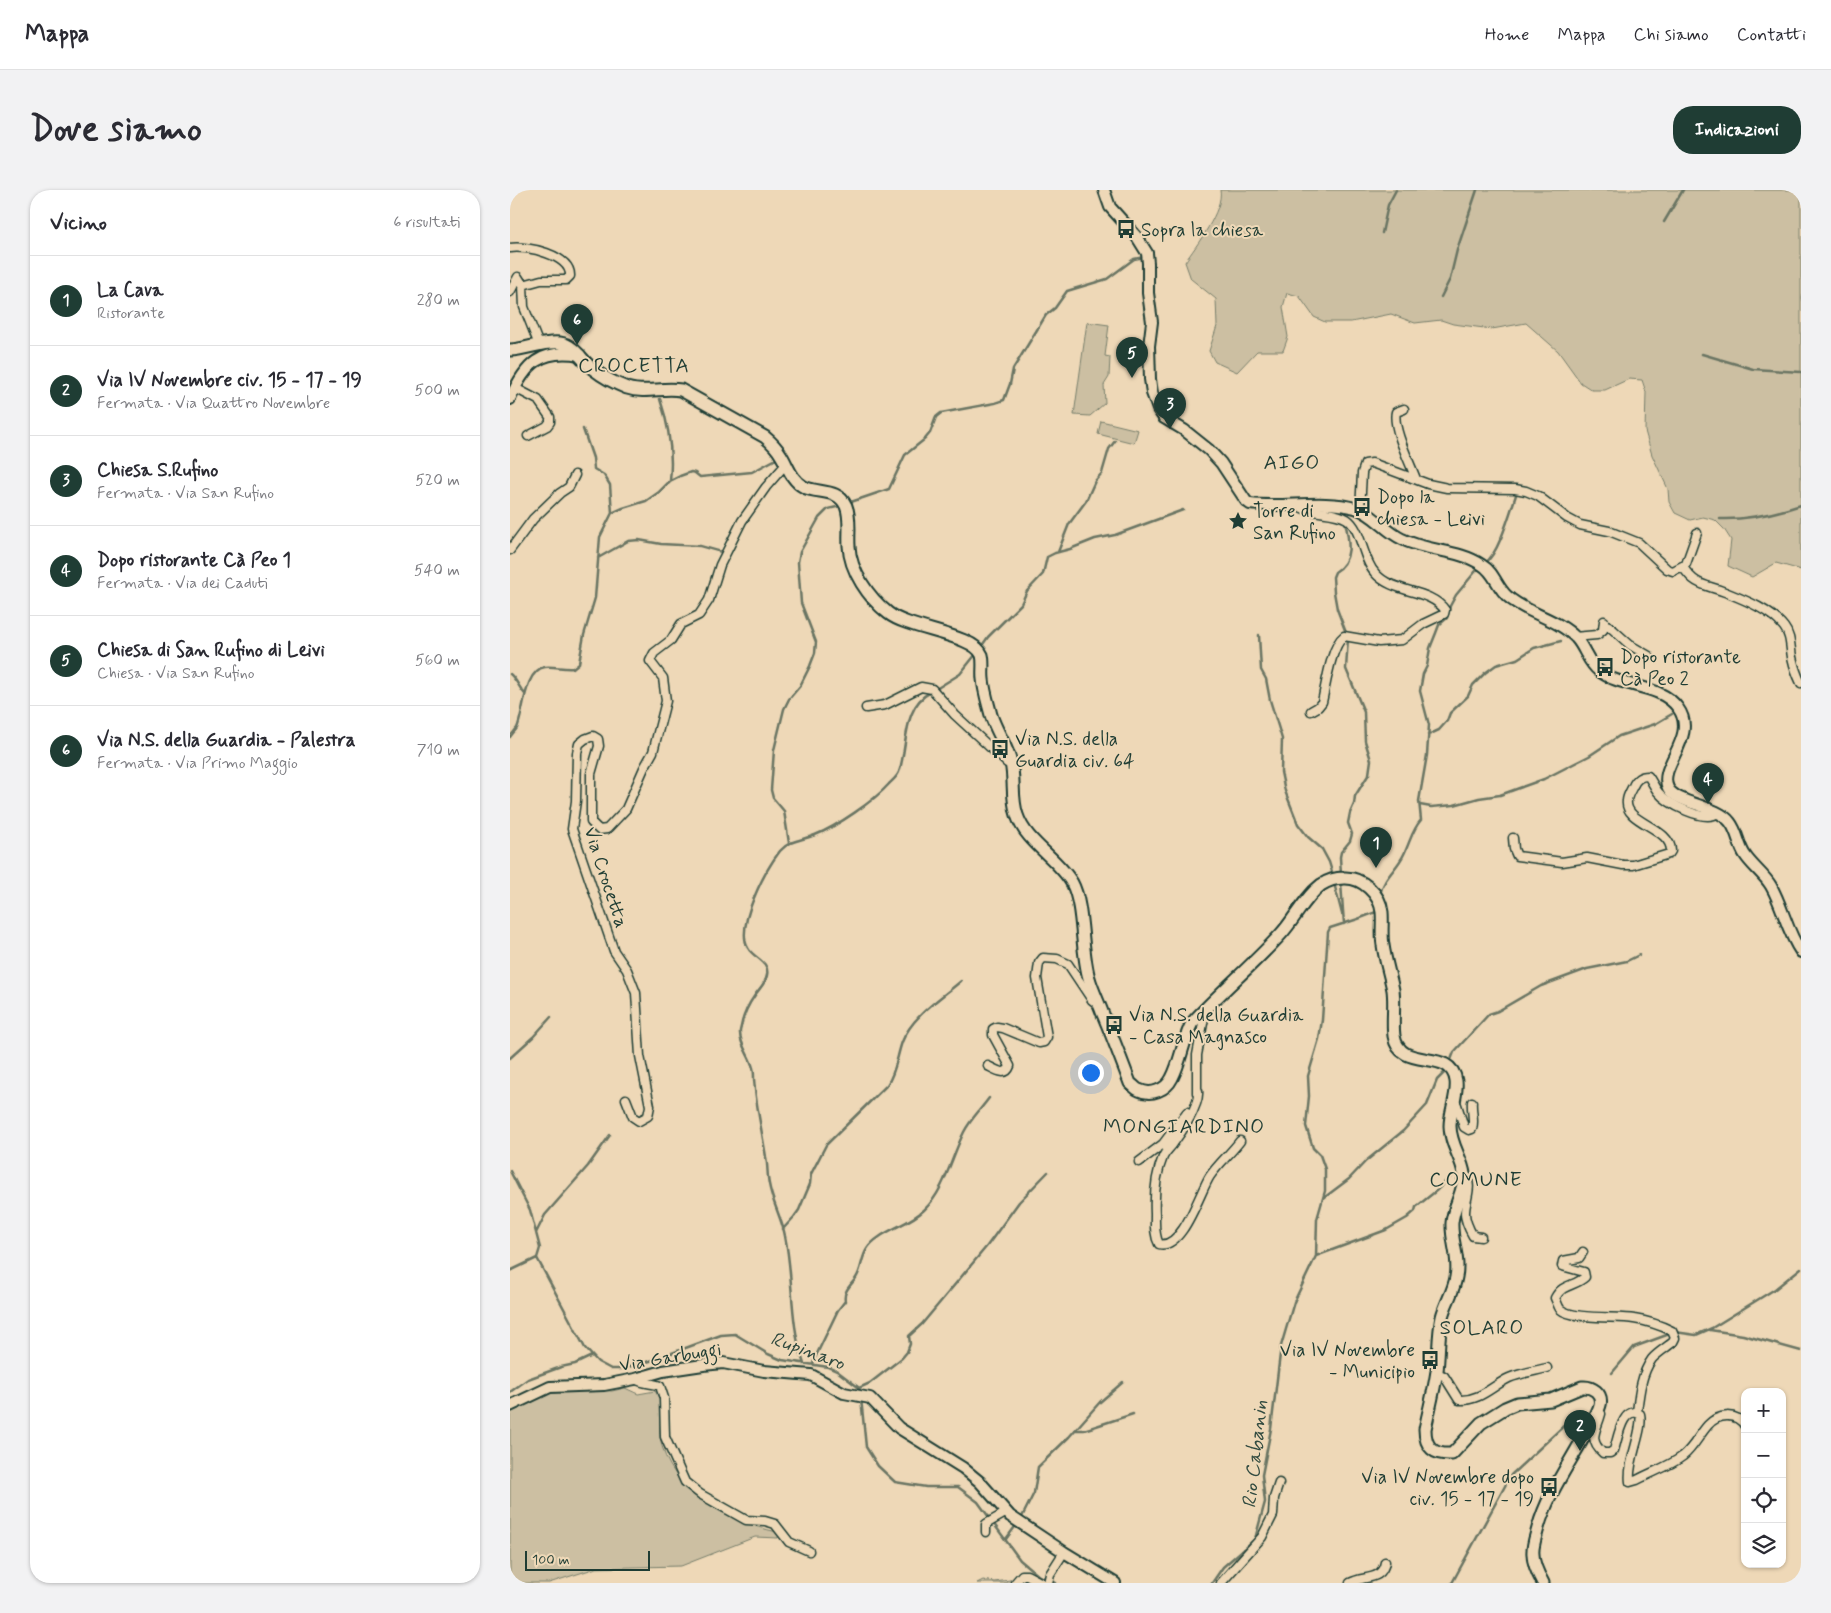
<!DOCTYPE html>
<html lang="it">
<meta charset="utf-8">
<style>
:root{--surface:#fff;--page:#f2f2f3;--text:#2b2b33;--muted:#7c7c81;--line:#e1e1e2;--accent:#1f3d34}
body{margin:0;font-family:Mynerve,sans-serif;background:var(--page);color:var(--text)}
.controls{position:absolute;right:15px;bottom:15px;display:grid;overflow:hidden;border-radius:10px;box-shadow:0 1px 4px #0004}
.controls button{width:45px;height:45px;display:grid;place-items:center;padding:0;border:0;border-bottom:1px solid var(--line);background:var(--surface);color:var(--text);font:25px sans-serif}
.scale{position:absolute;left:15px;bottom:12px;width:125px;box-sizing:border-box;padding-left:5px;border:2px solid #1f3d34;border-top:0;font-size:14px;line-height:18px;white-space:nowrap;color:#1f3d34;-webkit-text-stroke:4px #eed8b7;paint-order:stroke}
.you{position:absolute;left:580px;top:882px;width:18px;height:18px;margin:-12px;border:4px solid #fff;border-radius:50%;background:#1a73e8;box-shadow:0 0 0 8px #1a73e833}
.badge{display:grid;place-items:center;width:32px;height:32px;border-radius:50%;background:var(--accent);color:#fff;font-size:16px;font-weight:700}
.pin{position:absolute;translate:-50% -41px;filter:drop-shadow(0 1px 2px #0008)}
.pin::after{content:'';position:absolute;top:26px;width:18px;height:15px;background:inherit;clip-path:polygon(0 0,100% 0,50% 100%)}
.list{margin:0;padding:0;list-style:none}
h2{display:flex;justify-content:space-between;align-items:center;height:65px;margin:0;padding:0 20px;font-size:21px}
h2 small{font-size:16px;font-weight:400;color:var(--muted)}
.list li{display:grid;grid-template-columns:32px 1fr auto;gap:15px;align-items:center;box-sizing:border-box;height:90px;padding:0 20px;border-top:1px solid var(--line)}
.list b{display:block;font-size:19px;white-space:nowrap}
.list p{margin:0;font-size:16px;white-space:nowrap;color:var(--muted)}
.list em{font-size:16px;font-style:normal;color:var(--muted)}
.icon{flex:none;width:28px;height:28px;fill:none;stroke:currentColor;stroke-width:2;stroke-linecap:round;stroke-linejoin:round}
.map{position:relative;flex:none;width:1291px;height:1393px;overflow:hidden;border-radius:20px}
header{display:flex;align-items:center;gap:30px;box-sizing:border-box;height:70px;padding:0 25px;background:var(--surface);border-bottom:1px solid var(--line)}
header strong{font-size:24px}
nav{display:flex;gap:28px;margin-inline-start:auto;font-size:18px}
.intro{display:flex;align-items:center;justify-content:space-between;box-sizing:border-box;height:120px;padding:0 30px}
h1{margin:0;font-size:35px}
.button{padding:12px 22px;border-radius:20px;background:var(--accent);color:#fff;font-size:18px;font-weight:700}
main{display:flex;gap:30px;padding:0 30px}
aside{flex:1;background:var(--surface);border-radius:20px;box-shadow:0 1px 4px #0004}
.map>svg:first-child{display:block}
</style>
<header>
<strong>Mappa</strong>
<nav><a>Home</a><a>Mappa</a><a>Chi siamo</a><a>Contatti</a></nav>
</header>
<div class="intro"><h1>Dove siamo</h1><a class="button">Indicazioni</a></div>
<main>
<aside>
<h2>Vicino<small>6 risultati</small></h2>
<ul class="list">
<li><span class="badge">1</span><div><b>La Cava</b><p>Ristorante</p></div><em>280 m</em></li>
<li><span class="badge">2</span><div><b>Via IV Novembre civ. 15 - 17 - 19</b><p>Fermata · Via Quattro Novembre</p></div><em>500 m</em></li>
<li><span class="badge">3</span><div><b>Chiesa S.Rufino</b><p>Fermata · Via San Rufino</p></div><em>520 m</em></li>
<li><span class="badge">4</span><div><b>Dopo ristorante Cà Peo 1</b><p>Fermata · Via dei Caduti</p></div><em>540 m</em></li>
<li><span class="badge">5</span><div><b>Chiesa di San Rufino di Leivi</b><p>Chiesa · Via San Rufino</p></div><em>560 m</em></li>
<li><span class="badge">6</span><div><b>Via N.S. della Guardia - Palestra</b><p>Fermata · Via Primo Maggio</p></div><em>710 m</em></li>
</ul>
</aside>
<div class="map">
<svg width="1291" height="1393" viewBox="0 0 1291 1393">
<rect width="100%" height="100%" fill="#eed8b7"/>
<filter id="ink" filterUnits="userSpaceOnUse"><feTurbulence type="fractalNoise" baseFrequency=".02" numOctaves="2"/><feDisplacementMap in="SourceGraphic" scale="10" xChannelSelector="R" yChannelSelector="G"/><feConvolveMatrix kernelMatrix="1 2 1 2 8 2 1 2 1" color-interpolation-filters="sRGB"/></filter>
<g filter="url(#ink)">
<!-- green -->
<path fill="#ccbfa2" stroke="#767e6b" d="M 710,0 L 1291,0 L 1291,380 L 1266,373 L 1242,387 L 1218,376 L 1221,350 L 1214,339 L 1205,330 L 1193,327 L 1180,330 L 1165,323 L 1159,312 L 1158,299 L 1142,265 L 1135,241 L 1136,202 L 1132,190 L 1119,189 L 1095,200 L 1082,200 L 1071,193 L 1048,161 L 1016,133 L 982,139 L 943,134 L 931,130 L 905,133 L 881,124 L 841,132 L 815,132 L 804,127 L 789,106 L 777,103 L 773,117 L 778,147 L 773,161 L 747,161 L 727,182 L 705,172 L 699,161 L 707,136 L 706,109 L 681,89 L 675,72 C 686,56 714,20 710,0 Z
M 577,132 L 599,135 L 595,166 L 600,167 L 599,187 L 594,195 L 595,213 L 580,226 L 564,225 Z
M 591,231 L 628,240 L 624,253 L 588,244 Z
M 115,1198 L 128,1204 L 145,1201 C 155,1214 148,1232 150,1247 C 159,1302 218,1331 267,1342 L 269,1344 L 268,1348 L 245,1347 L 171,1376 L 86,1378 L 39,1393 L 0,1393 L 0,1218 L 43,1199 L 102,1201 Z
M 508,1389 L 522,1393 L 467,1393 L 473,1390 L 484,1392 Z"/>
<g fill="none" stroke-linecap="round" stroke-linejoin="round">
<!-- stream -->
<path stroke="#6a7563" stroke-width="2.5" d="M 1154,32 L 1173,0
M 872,43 L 878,15 L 886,0
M 931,107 L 940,89 L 947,60 L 967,0
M 1192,164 L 1243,179 L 1291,182
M 150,209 C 159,236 163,263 160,291
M 73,239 L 83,268 L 84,279 L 94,285 L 100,295 L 102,323
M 338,313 L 379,299 L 395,265 L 415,249 L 420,243 L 426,227 L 431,223 L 485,213 L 494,210 L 500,194 L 503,179 L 536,125 L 545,118 L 557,101 L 597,89 L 624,69 L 634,67
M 1210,329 C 1238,330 1264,324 1291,315
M 548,362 L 559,334 L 576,311 L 585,291 L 592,283 L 599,259 L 605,251
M 88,368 L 118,351 L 129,350 L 151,354 L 190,356 L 215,363
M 975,373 C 989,364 1001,319 1007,302
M 749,445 L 751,480 L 756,489 L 760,510 L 772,549 L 771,582 L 775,601 L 788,634 L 798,647 L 812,659 L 819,672 L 823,685
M 471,457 L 478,447 L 511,414 L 517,401 L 533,384 L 537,367 L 545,363 L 560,359 L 585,349 L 605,345 L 673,320
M 0,484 C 7,490 9,498 15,504
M 426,499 L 450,484 L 466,464
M 918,545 L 929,540 L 937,531 L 940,523 L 958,506 L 963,495 L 975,483 L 986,475 L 1007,469 L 1024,458 L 1051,451
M 0,547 C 2,544 5,541 7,538 C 14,523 14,480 35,477 C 44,476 54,479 63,478 L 69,473 L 74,445 L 85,408 L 90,347 L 102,323 L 113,318 L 136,311 L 149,302 L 160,291 L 170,286 L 181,282 L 185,283 L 190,287 L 242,282 L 268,268
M 910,615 L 921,617 L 944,615 L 969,608 L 990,605 L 1034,589 L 1079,566 L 1109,546 L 1145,534 L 1162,524
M 279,653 L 274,621 L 263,608 L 261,600 L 264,560 L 274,519 L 279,509 L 290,496 L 300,476 L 305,463 L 306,452 L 291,413 L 288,372 L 290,362 L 309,328 L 318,319 L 331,316
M 831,685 L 830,667 L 831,662 L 840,651 L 842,644 L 838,633 L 840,623 L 844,614 L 845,606 L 859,584 L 861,570 L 855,551 L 854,522 L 836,479 L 838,448 L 827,419 L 824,402 L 823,387 L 825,382 C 844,371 839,350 835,331
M 824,693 L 832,724
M 831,693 L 834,734
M 870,704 C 874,687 887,679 894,664 C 900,652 902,640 911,630 L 909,611 L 917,565 L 919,535 L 910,501 L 913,484 L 917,476 L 920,458 L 926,443 L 929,435 L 937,428 L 940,416 L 946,405 L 970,376
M 0,868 L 23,847 L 41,827
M 939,875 L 944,862 L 979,824 L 988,821 L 1031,796 L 1077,779 L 1117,771 L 1129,765
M 0,981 L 20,1020 L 30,1058 L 27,1068
M 815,1007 L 839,989 L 856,971 L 893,941 L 917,915 L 927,890 L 937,880
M 273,1039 L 284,1027 L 289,1020 L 300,994 L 301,984 L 316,955 L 377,895 C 386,882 387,866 392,852 C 402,826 430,809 451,791
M 26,1043 L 35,1025 L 78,976 L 100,945
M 806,1066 L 876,1040 L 897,1028 L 905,1021 L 906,1017 L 926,1001 L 941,986
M 0,1081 L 27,1068 L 75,1158 L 88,1172 L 101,1179 L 111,1179 L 140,1171 L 211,1145 L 225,1144 L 258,1164 L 272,1170 L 318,1177 L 327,1181 L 348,1197 L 350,1203
M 1200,1140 L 1233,1145 L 1291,1161
M 294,1174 C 279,1132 284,1089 275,1046 C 272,1029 262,1012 259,994 C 257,985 258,976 256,967 C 252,941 246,916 244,889 C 244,886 244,881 243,878 C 240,866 229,854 230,841 C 232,828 238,815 245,805 C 249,799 256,793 257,785 C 260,771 243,768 238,758 C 225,736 256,679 270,661 C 279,650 293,650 305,645 C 326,637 364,611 379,594 C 382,591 387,587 389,582 C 398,557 392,516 421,502
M 303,1175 L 304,1170 L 328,1120 L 335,1111 C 333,1101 341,1095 346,1088 C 352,1079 351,1068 357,1059 C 367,1042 399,1035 414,1020 C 435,1000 441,968 454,942 C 460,930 471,919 479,908
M 1102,1183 L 1124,1157 L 1165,1142 L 1186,1145 L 1202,1138 L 1265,1099 L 1291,1078
M 349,1198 L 360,1193 L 392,1168 L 397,1162 L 400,1154 L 399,1146 L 412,1134 L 477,1056 L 509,1012 L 538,982
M 0,1202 L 18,1189 L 51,1177 L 65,1174 L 82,1166
M 351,1208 L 356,1257 L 368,1276 L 385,1292 L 416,1297 L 448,1297 L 468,1312 L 510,1370 L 529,1386 L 546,1393
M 565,1240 L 574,1240 L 623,1224
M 511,1329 L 524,1303 L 528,1277 L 559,1247 L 590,1212 L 613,1192
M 496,1349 L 507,1334
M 512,1393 L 522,1389
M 702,1393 L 713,1377 L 745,1349 L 755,1312 L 752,1285 L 761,1239 L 771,1156 L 784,1112 L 806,1066 L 807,1029 L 815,1001 L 815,979 L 810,965 L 803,958 L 796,936 L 799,906 L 798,886 L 809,849 L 812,830 L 818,742 L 820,738 L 848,729 L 866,722 L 867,719
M 942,1393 L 1001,1285 L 1061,1229"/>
<!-- minor casing -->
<g stroke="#1f3d34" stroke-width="11">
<path id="minor" d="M 0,58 C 16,55 61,65 60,86 L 56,90 L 31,90 L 13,95
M 0,102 L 8,87 L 13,95 L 14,117 L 29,155
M 5,198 L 28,210 L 40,227 L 40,232 L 37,236 L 18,246
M 894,219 L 886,222 C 882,237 900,273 906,289
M 791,315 L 792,318 C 806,324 825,321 837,329 C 852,339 852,369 865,383 C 883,404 919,398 935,420 L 934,424 L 913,434 L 892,450 L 869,452 L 834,446 C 821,456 816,495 812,512 L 808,517 L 801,521
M 850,320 L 852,283 L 855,274 L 862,273 L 918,294 L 937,298 L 1005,299 L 1016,301 L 1028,306 L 1057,328 L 1070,335 L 1099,341 L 1129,353 L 1157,379 L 1163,381 L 1176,374 L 1187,343
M 0,360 L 23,329 L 50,303 L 59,297 L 65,285
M 1173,377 C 1186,397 1195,394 1215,402 C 1235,410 1261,420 1274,437 C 1281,446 1280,456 1282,467 C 1284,476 1287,485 1291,493
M 1095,434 L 1099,436 L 1120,455 L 1139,466
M 1064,447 L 1087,445 L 1093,440 L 1094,431
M 356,518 L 375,515 L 411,497 L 422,499 L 445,525 L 497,573 L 501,574
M 1003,648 L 1004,659 L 1007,666 L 1052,672 L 1077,668 L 1113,675 L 1123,675 L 1159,664 L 1161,661 C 1161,637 1114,633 1117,611 C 1117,606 1121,600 1123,596 C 1126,589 1130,586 1138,586 C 1142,591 1144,597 1148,602 C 1158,614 1194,633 1208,623
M 478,876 C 486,880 496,887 500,876 L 483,845 L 483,839 L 487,837 L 493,838 L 529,853 L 534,852 L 537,847 L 527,788 L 529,773 L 533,768 L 547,769 L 558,774 L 582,810 L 587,814
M 688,901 C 690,915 671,943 662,955 C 659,959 655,962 653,967 C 645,986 644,1004 645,1024 C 645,1034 644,1045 649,1054 C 673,1060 690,1001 700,986 C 708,974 721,963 730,951
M 687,903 L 687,865 L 694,828 L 692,822
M 116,909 L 123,927 L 129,931 L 138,926 L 140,916 L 130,866 L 126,803 L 117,780 L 104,761 L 62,639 L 66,611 L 67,563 L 69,554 L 75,549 L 83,546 L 88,549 L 89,556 L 81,584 L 81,632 L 89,640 L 97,639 L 116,619 L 134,578 L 143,562 L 156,511 L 153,488 L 140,471 L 144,463 L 161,450 L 171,434 L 189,425 L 199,410 L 210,375 L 232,331 L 256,297 L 276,274
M 944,910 L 947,915 L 954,937 L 959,940 L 962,939 C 965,931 961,921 962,912
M 629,972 L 653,954 L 677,922
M 957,987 C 962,998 955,1011 955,1023 C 955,1031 959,1039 963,1046 L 971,1047
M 1073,1062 L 1069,1068 L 1053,1071 L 1052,1076 L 1074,1082 L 1075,1087 C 1064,1097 1053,1093 1045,1108 C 1047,1112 1048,1116 1050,1119 C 1062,1130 1108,1126 1124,1129 C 1137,1131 1150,1135 1162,1141 L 1165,1148 L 1163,1152 C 1157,1157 1147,1163 1142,1169 C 1131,1184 1129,1205 1127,1222
M 926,1183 L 934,1186 L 949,1210 C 970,1211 982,1196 999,1188 C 1010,1183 1025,1181 1037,1178
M 125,1189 C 134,1195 142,1192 150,1196 L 154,1208 L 155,1247 L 175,1292 L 190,1304 L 236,1330 L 255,1331 L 265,1334 L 279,1352 L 299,1361
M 1091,1224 C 1087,1240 1077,1249 1093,1263 L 1100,1263 L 1104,1260 C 1108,1249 1112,1215 1130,1224 C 1134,1240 1117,1271 1120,1292 L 1127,1290 C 1142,1282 1160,1276 1173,1266 C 1184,1257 1189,1245 1198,1235 C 1208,1224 1226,1222 1235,1236
M 476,1342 L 476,1334 L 497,1322
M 505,1393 L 512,1385 L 517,1385 L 532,1393
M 538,1393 L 540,1384 L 554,1362
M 711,1393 L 752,1347 L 763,1325 L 764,1308 L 769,1293
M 840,1393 C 853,1385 872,1392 875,1372"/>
</g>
<!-- tertiary casing -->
<g stroke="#1f3d34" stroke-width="14">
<path id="tertiary" d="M 594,0 L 600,17 L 627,47 L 637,63 L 638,73 L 638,103 L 642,132 L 639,156 L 640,189 L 642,203 L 648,219 L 654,228 L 674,240 L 699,260 L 711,273 L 736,311 L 740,314 C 774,318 813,309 845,318 C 863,323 875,341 892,349 C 917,362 949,359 972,375 C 984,382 987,397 997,406 C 1017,424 1047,428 1066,448 C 1075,458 1078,473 1089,481 C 1112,499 1150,493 1168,518 C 1189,547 1147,576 1158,598 C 1166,614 1207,615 1220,632 C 1228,642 1228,655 1235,665 C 1242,676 1254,684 1261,696 C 1273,717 1277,742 1291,762
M 0,209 C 15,174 31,158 70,165
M 0,1216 L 40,1197 L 94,1195 L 125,1189 L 153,1181 L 193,1175 L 213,1173 L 254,1181 L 301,1185 L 334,1203 L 360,1208 L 389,1238 L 453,1278 L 470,1292 L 500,1326 L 554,1362 L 605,1393"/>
</g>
<!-- secondary casing -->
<g stroke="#1f3d34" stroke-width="15">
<path id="secondary" d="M 0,160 C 17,159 34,151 50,153 C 65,155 72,171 83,179 C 93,187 104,193 117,198 C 135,204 153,197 171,200 L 255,247 C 261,252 267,258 271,265 C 278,276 281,290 294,297 C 308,304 328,298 336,316 C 341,328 338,343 339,356 C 340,381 359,408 378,423 C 399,440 464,444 472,465 C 474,472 472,482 473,489 C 474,501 478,513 481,525 C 486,541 497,556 501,573 C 505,590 501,608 507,625 C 516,653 548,668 562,693 C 574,715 571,762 579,788 C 582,799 588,811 592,822 C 602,845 611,869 620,893 C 623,895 626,899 629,900 C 641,906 656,900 662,888 C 671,871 673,850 682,833 C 710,802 743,775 771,744 C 785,729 794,708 811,695 C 817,691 826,688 834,688 C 852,687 870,704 872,722 C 873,733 871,744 873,755 C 875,770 880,785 883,800 C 885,815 882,831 884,846 C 890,883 941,856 946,891 C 948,905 940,921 940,936 C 940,954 952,968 954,984 C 955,1001 943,1016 942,1033 C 941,1051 950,1069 946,1087 C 944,1101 935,1114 932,1127 C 928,1144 929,1164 927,1181 C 924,1201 919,1220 915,1239 C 915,1258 924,1265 942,1264 L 971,1233 L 995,1218 L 1007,1213 L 1041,1210 L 1072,1197 C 1082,1196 1093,1203 1090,1215 C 1088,1223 1082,1232 1078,1239 C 1061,1272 1038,1302 1028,1338 C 1026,1346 1022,1356 1023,1364 C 1023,1374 1028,1384 1033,1393"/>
</g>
<!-- minor -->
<use href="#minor" stroke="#eed8b7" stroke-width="8"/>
<!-- tertiary -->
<use href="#tertiary" stroke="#eed8b7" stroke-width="10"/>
<!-- secondary -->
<use href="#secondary" stroke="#eed8b7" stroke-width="11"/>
</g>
</g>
<!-- icons -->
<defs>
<g id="bus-bare" transform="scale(1.5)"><path d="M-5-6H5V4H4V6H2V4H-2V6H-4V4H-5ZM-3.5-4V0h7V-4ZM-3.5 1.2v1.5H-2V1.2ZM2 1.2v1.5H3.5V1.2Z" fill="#1f3d34" stroke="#eed8b7" stroke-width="2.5" paint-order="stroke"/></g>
<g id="sight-bare" transform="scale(1.5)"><path d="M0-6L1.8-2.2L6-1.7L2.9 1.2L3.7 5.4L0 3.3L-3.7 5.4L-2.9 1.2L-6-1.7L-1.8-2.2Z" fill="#1f3d34" stroke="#eed8b7" stroke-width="2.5" paint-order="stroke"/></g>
</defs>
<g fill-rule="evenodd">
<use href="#bus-bare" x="616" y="39"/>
<use href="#bus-bare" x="852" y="317"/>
<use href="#sight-bare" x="728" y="331"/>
<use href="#bus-bare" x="1095" y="477"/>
<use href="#bus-bare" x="490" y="559"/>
<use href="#bus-bare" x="604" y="835"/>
<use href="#bus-bare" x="920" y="1170"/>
<use href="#bus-bare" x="1039" y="1297"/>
</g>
<g text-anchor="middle" stroke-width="4" stroke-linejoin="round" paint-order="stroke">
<!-- poi labels -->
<g font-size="19" fill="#1f3d34" stroke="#eed8b7" text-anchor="start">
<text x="631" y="46">Sopra la chiesa</text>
<text x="867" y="313">Dopo la<tspan x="867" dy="22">chiesa - Leivi</tspan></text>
<text x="743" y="327">Torre di<tspan x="743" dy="22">San Rufino</tspan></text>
<text x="1110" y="473">Dopo ristorante<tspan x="1110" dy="22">Cà Peo 2</tspan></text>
<text x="505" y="555">Via N.S. della<tspan x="505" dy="22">Guardia civ. 64</tspan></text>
<text x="619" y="831">Via N.S. della Guardia<tspan x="619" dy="22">- Casa Magnasco</tspan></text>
<text x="905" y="1166" text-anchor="end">Via IV Novembre<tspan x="905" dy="22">- Municipio</tspan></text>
<text x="1024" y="1293" text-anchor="end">Via IV Novembre dopo<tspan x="1024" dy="22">civ. 15 - 17 - 19</tspan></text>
</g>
<!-- street labels -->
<g font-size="19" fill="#1f3d34" stroke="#eed8b7">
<text transform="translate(97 687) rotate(72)" y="7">Via Crocetta</text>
<text transform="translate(160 1166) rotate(-9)" y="7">Via Garbuggi</text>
</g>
<!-- water labels -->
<g font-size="20" font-style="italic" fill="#324b40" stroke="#eed8b7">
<text transform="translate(298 1160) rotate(20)" y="7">Rupinaro</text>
<text transform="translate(744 1264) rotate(-84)" y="7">Rio Cabanin</text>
</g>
<!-- quarter labels -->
<g font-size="21" letter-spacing="1" fill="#1f3d34" stroke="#eed8b7">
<text x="124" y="182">CROCETTA</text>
<text x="782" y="279">AIGO</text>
<text x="674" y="943">MONGIARDINO</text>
<text x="966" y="996">COMUNE</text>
<text x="972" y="1144">SOLARO</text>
</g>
</g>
</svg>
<div class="controls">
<button>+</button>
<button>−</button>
<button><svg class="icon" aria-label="locate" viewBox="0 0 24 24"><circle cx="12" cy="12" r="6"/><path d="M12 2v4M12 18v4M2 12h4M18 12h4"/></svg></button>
<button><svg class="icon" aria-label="layers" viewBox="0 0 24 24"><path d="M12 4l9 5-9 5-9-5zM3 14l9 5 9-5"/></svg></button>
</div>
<div class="scale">100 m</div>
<div class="you"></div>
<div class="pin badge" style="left:866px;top:678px">1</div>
<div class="pin badge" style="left:1070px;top:1261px">2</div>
<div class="pin badge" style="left:660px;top:239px">3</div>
<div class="pin badge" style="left:1198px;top:614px">4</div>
<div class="pin badge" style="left:622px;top:188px">5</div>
<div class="pin badge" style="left:67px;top:155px">6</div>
</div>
</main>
